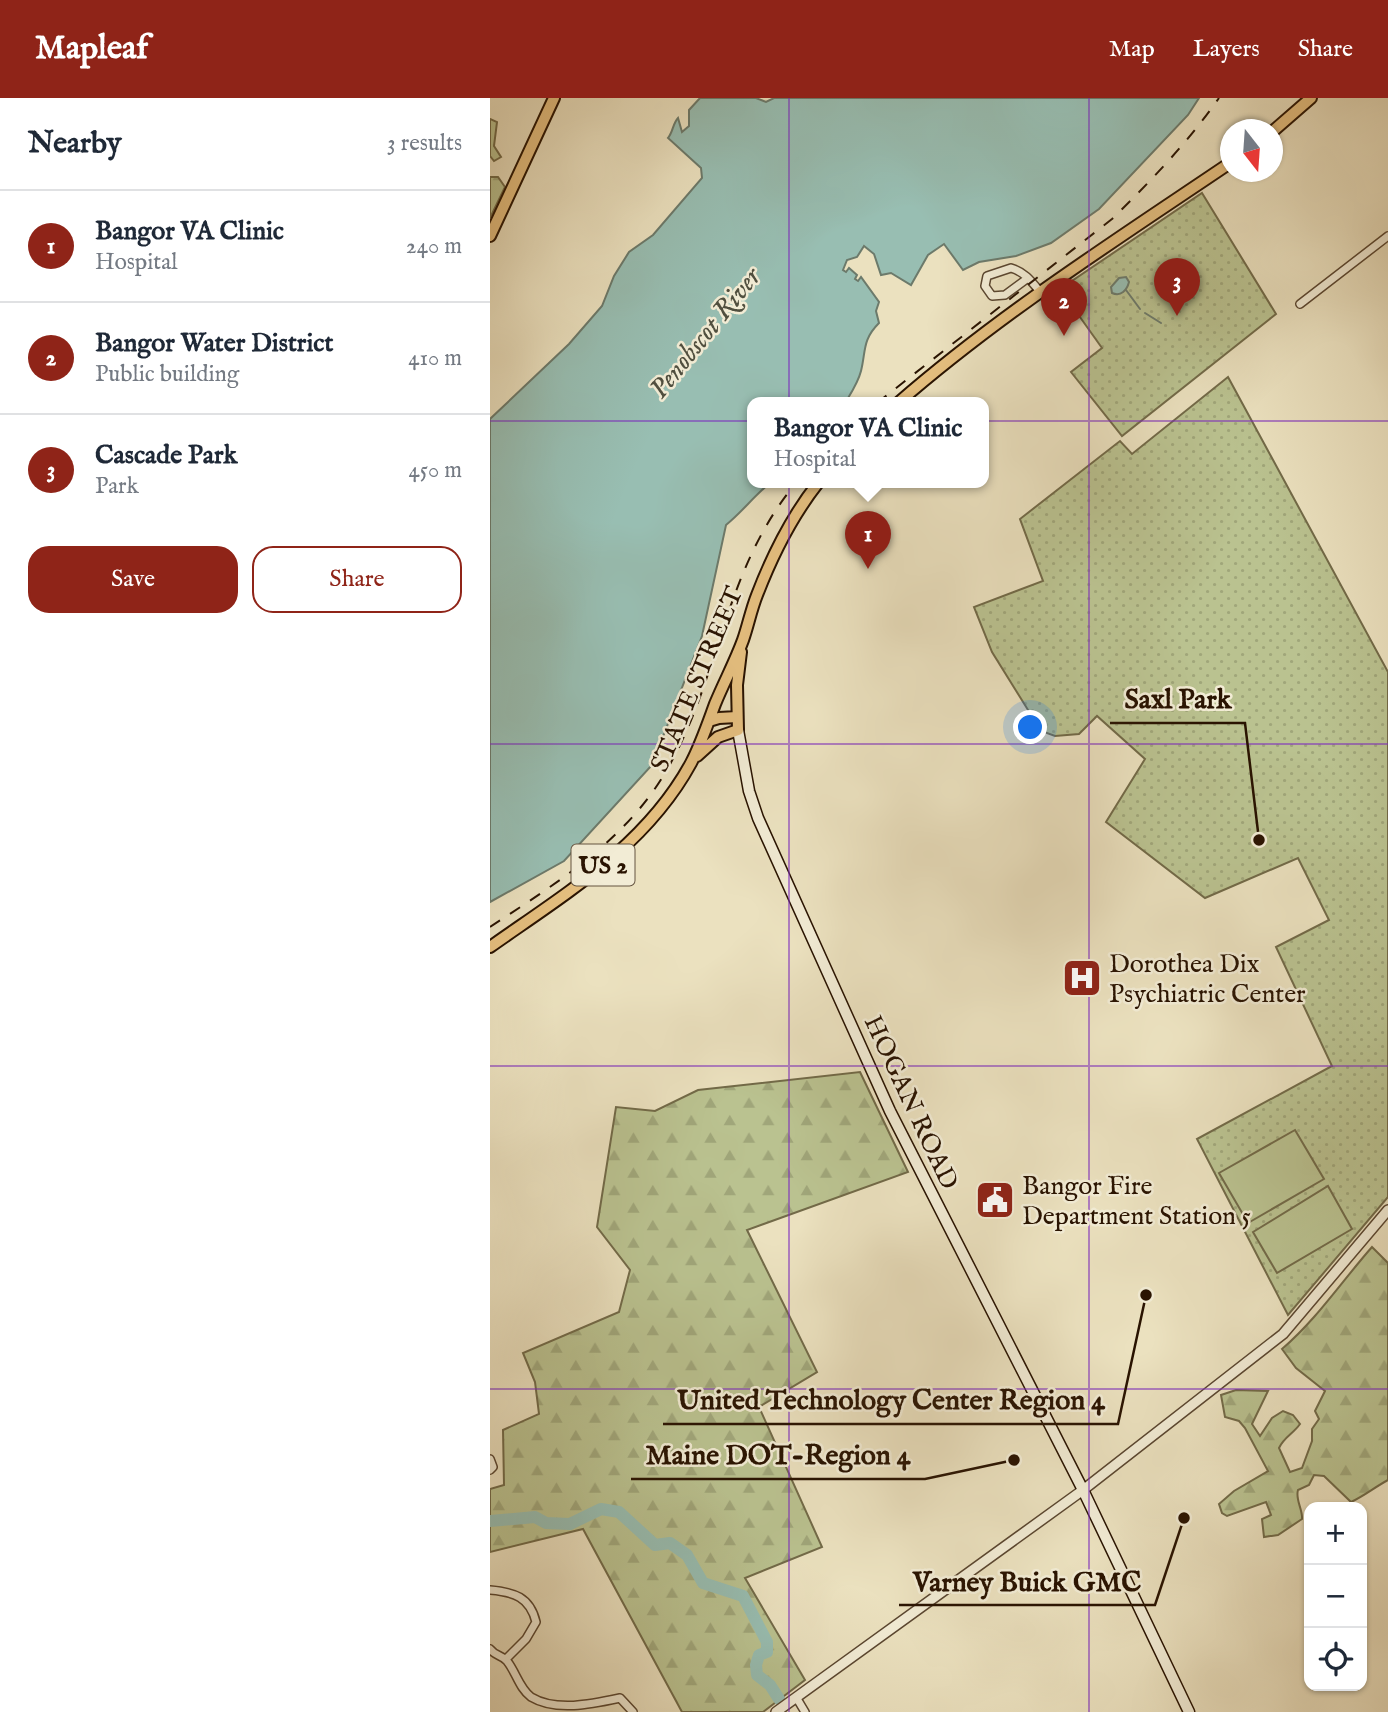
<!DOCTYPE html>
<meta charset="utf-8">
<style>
:root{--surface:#fff;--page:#f2f2f3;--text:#1f2937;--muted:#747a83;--line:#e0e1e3;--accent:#8f2418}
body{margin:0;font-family:"IM FELL English",serif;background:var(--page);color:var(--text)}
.controls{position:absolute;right:21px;bottom:21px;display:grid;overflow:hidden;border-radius:14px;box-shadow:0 2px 5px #0004}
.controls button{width:63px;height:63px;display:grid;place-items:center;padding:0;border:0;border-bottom:2px solid var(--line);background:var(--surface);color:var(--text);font:35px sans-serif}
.compass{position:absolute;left:730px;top:21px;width:63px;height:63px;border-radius:50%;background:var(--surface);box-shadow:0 2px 5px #0004;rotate:163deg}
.you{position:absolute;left:541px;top:630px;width:24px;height:24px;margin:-18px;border:5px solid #fff;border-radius:50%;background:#1a73e8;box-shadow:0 0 0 10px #1a73e833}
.badge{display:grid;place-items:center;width:46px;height:46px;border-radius:50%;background:var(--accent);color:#fff;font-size:23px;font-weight:700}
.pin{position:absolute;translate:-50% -58px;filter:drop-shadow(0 2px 4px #0008)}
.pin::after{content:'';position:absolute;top:37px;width:24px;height:21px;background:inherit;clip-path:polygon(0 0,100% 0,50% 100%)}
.popup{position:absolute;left:257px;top:299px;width:242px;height:91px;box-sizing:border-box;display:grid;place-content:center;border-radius:14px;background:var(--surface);filter:drop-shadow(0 2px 5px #0005);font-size:23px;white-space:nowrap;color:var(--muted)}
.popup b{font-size:26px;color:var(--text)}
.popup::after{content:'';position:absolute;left:50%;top:100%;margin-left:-14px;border:14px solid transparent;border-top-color:var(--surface)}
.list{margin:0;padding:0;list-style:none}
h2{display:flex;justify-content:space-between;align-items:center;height:91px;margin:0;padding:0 28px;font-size:30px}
h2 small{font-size:23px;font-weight:400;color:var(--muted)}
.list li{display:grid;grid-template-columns:46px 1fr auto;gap:21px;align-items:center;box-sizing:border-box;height:112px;padding:0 28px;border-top:2px solid var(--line)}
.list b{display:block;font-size:26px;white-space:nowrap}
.list p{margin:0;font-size:23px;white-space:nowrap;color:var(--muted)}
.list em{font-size:23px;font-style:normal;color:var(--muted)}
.actions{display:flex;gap:14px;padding:21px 28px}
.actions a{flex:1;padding:16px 0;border:2px solid var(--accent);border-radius:21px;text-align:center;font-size:24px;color:var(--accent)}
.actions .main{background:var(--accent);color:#fff}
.icon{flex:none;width:38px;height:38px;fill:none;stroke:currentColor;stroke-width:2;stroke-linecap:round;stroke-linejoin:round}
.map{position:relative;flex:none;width:898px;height:1614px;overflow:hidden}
header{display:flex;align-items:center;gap:42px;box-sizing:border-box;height:98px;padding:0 35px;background:var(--accent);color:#fff}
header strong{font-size:33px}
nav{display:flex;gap:38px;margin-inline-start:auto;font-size:24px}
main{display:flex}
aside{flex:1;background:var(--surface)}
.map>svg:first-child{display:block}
</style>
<header>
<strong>Mapleaf</strong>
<nav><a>Map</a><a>Layers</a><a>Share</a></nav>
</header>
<main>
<aside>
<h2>Nearby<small>3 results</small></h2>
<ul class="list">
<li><span class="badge">1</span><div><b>Bangor VA Clinic</b><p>Hospital</p></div><em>240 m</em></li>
<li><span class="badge">2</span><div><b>Bangor Water District</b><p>Public building</p></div><em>410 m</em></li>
<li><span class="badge">3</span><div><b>Cascade Park</b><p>Park</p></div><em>450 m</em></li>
</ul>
<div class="actions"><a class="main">Save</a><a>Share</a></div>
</aside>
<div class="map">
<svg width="898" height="1614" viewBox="0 0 898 1614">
<defs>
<pattern id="grass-dots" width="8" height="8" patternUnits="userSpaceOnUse" patternTransform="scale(1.75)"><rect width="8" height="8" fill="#bac290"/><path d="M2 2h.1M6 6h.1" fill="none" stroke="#a0a67a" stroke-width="1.8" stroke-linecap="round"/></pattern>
<pattern id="forest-firs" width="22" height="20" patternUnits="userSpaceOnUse" patternTransform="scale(1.75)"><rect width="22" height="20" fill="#bac290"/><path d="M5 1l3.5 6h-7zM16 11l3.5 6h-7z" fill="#a0a67a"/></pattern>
</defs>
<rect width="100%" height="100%" fill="#ebe1bf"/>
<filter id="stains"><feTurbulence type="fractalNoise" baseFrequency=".00286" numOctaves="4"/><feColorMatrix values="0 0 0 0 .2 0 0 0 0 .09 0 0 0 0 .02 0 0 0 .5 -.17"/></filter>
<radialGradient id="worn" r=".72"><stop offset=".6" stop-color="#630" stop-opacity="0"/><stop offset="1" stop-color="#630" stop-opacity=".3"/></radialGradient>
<!-- grass -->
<path fill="url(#grass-dots)" stroke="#726a48" stroke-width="2" d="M 712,95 L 786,216 L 632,338 L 581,274 L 612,250 L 570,191 Z
M 738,279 L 898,574 L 898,1099 L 798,1217 L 707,1041 L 842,968 L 786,849 L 839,822 L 808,760 L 715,800 L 616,724 L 655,661 L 607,618 L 589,636 L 565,638 L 554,634 L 543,620 L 502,554 L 484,509 L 553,483 L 530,421 L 630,343 L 642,356 Z"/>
<!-- forest -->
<path fill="url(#forest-firs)" stroke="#726a48" stroke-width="2" d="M 0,21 L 7,24 L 4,48 L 11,59 L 4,63 L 0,58 Z
M 0,79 L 8,79 L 15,89 L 0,120 Z
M 370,974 L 418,1074 L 257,1132 L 327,1274 L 269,1309 L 332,1449 L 255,1480 L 315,1582 L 273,1614 L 192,1614 L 93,1431 L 0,1454 L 0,1391 L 14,1387 L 13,1332 L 49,1316 L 45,1284 L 33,1255 L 129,1214 L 140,1172 L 107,1129 L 126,1009 L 165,1013 L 208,992 Z
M 882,1149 L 898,1165 L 898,1382 C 885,1389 874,1398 861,1404 L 834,1378 L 824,1377 L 819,1387 L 808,1392 C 805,1401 813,1412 812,1421 L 788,1437 L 774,1439 L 772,1421 L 781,1417 L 776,1404 L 737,1418 L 732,1415 L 729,1406 L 744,1393 L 778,1373 L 755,1330 L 749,1323 L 735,1319 L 731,1297 L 746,1292 L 778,1293 L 762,1326 L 770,1338 L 782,1320 L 793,1313 L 803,1317 L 810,1326 C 803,1336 794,1339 789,1350 L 800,1374 L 812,1370 L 822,1343 L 822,1331 L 829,1321 L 825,1313 L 835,1293 L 806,1270 L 792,1251 C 827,1221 852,1183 882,1149 Z"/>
<!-- pitch -->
<path fill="#bac290" stroke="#726a48" stroke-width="2" d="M 805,1032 L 834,1081 L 758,1125 L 729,1075 Z
M 838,1088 L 862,1131 L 787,1175 L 763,1134 Z"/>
<!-- water -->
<path fill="#98beb2" stroke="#6c7a6b" stroke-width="2" d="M 210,0 L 266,0 L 276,4 L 284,0 L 709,0 L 698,17 L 609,111 L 561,145 L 526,158 L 489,164 L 473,172 L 454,146 L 438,157 L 421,187 L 401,175 L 391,177 L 384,156 L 374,148 L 367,159 L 357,162 L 353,172 L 356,174 L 359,170 L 367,177 L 365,181 L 368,183 L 371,179 L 389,204 L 386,213 L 389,225 C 372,242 376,253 371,273 C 368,285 361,295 355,305 L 262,305 L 262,385 L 280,385 C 264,398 252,414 236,427 L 212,538 L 162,667 L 74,763 L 0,804 L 0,321 L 79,246 L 112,208 L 124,178 L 139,154 L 163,137 L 212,80 L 211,70 L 178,40 C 183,34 183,25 188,20 L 192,34 L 199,28 L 199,12 Z
M 636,179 L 639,184 C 637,192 631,199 622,195 L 621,189 L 629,180 Z"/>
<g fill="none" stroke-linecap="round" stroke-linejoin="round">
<!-- stream -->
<path stroke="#6c7a6b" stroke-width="2" d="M 636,192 L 650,211
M 655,215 L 671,225"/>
<!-- river -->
<path stroke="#98beb2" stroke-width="12" d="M 0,1423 L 45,1419 L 56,1425 L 80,1426 L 111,1411 L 129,1414 L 165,1447 L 180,1445 L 197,1457 L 213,1485 L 253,1498 L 277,1544 L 277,1554 L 269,1557 L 266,1567 L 267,1577 L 280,1587 L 289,1601"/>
<!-- minor casing -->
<g stroke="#5a4630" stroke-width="10">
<path id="minor" d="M 538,180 L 515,197 L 502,198 L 495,188 L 497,178 L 521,170 C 535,174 542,184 551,195
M 810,206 L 898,138
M 0,1361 L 3,1369 L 0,1372
M 0,1492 C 24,1494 40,1499 46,1524 L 36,1541 L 16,1561
M 0,1551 C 5,1558 12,1557 17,1563 C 26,1574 29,1590 41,1599 C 66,1614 102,1606 130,1600 L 143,1614
M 306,1599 L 315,1614"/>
</g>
<!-- tertiary casing -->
<g stroke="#5a4630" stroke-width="12">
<path id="tertiary" d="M 286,1614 L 593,1392 L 793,1236 L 898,1112"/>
</g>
<!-- secondary casing -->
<g stroke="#291301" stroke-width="13">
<path id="secondary" d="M 248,632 L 259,693 L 268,720 L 400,1013 L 593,1392 L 699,1614"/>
</g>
<!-- primary casing -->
<g stroke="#291301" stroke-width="14">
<path id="primary" d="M 782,34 L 821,0
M 0,138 L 64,0
M 408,305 C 510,216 629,140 740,65
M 219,623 L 229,620 L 247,619
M 207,658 L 228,639 L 248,632 L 247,587 L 251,554
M 0,849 C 75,796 156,748 201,665 C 211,646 218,625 225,606 C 234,584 245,564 253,542 C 258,528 261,512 267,497 C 282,458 302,418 328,385"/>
</g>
<!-- minor -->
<use href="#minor" stroke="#f2ecd5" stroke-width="7"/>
<!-- tertiary -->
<use href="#tertiary" stroke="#f2ecd5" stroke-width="9"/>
<!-- secondary -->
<use href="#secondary" stroke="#f2ecd5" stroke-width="10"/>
<!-- primary -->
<use href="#primary" stroke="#e6c080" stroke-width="10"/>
<!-- rail -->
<path stroke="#291301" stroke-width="2" stroke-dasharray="12 12" stroke-linecap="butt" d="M 387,305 L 622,121 C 661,83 698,44 729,0
M 0,829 C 65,786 134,744 175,675 C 231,581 232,474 306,385"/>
</g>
<!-- grid -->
<path fill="none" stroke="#7b2cbf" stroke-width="2" stroke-opacity="0.55" d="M 299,0 L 299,1614M 599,0 L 599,1614M 0,323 L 898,323M 0,646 L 898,646M 0,968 L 898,968M 0,1291 L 898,1291"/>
<!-- icons -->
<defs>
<g id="hospital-square" transform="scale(2.0125)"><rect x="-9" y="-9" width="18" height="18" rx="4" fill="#8f2418" stroke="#f2ecd5"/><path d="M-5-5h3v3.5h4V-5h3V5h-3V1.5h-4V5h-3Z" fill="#fff"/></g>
<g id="civic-square" transform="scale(2.0125)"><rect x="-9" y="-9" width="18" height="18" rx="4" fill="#8f2418" stroke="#f2ecd5"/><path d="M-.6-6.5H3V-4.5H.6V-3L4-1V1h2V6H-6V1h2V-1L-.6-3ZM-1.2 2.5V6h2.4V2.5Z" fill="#fff"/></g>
</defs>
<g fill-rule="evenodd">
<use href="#hospital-square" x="592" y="880"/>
<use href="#civic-square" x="505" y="1102"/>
</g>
<g text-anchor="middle" stroke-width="5" stroke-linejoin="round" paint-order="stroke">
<!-- shield labels -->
<rect fill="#f2ecd5" stroke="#655441" stroke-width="2" x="81.5" y="746.5" width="63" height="41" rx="5"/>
<g font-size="24" font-weight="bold" fill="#291301">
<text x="113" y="775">US 2</text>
</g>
<!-- street labels -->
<g font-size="26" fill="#291301" stroke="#f2ecd5">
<text transform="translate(206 581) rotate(-67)" y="9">STATE STREET</text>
<text transform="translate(422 1004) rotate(65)" y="9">HOGAN ROAD</text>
</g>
<!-- poi labels -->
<g font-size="26" fill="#291301" stroke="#f2ecd5" text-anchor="start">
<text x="619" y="874">Dorothea Dix<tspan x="619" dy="30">Psychiatric Center</tspan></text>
<text x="532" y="1096">Bangor Fire<tspan x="532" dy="30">Department Station 5</tspan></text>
</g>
<!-- water labels -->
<g font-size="28" font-style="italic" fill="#504f3f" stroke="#f2ecd5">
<text transform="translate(214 234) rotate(-51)" y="10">Penobscot River</text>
</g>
</g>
<!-- callouts -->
<path fill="none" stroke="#291301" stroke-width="2.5" d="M769 742L755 625H620M656 1197L628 1326H173M524 1362L435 1381H141M694 1420L665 1507H409"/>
<g fill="#291301" stroke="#f2ecd5" stroke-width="2.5">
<circle cx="769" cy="742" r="7"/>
<circle cx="656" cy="1197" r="7"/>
<circle cx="524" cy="1362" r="7"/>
<circle cx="694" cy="1420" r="7"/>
</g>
<g font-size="28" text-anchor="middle" font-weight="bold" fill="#291301" stroke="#f2ecd5" stroke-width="5" stroke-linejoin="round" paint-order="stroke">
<text x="688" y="610">Saxl Park</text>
<text x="401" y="1311">United Technology Center Region 4</text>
<text x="288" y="1366">Maine DOT-Region 4</text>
<text x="537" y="1493">Varney Buick GMC</text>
</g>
<rect width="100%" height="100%" filter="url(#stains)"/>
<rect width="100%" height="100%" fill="url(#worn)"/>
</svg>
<div class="controls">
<button>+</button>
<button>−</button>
<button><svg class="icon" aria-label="locate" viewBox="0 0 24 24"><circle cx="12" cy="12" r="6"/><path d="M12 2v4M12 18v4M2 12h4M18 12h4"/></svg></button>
</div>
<svg class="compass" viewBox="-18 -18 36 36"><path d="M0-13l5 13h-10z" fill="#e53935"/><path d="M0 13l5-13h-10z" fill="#747a83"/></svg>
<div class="you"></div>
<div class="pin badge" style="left:378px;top:471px">1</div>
<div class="popup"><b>Bangor VA Clinic</b>Hospital</div>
<div class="pin badge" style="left:574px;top:238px">2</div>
<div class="pin badge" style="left:687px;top:218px">3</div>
</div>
</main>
